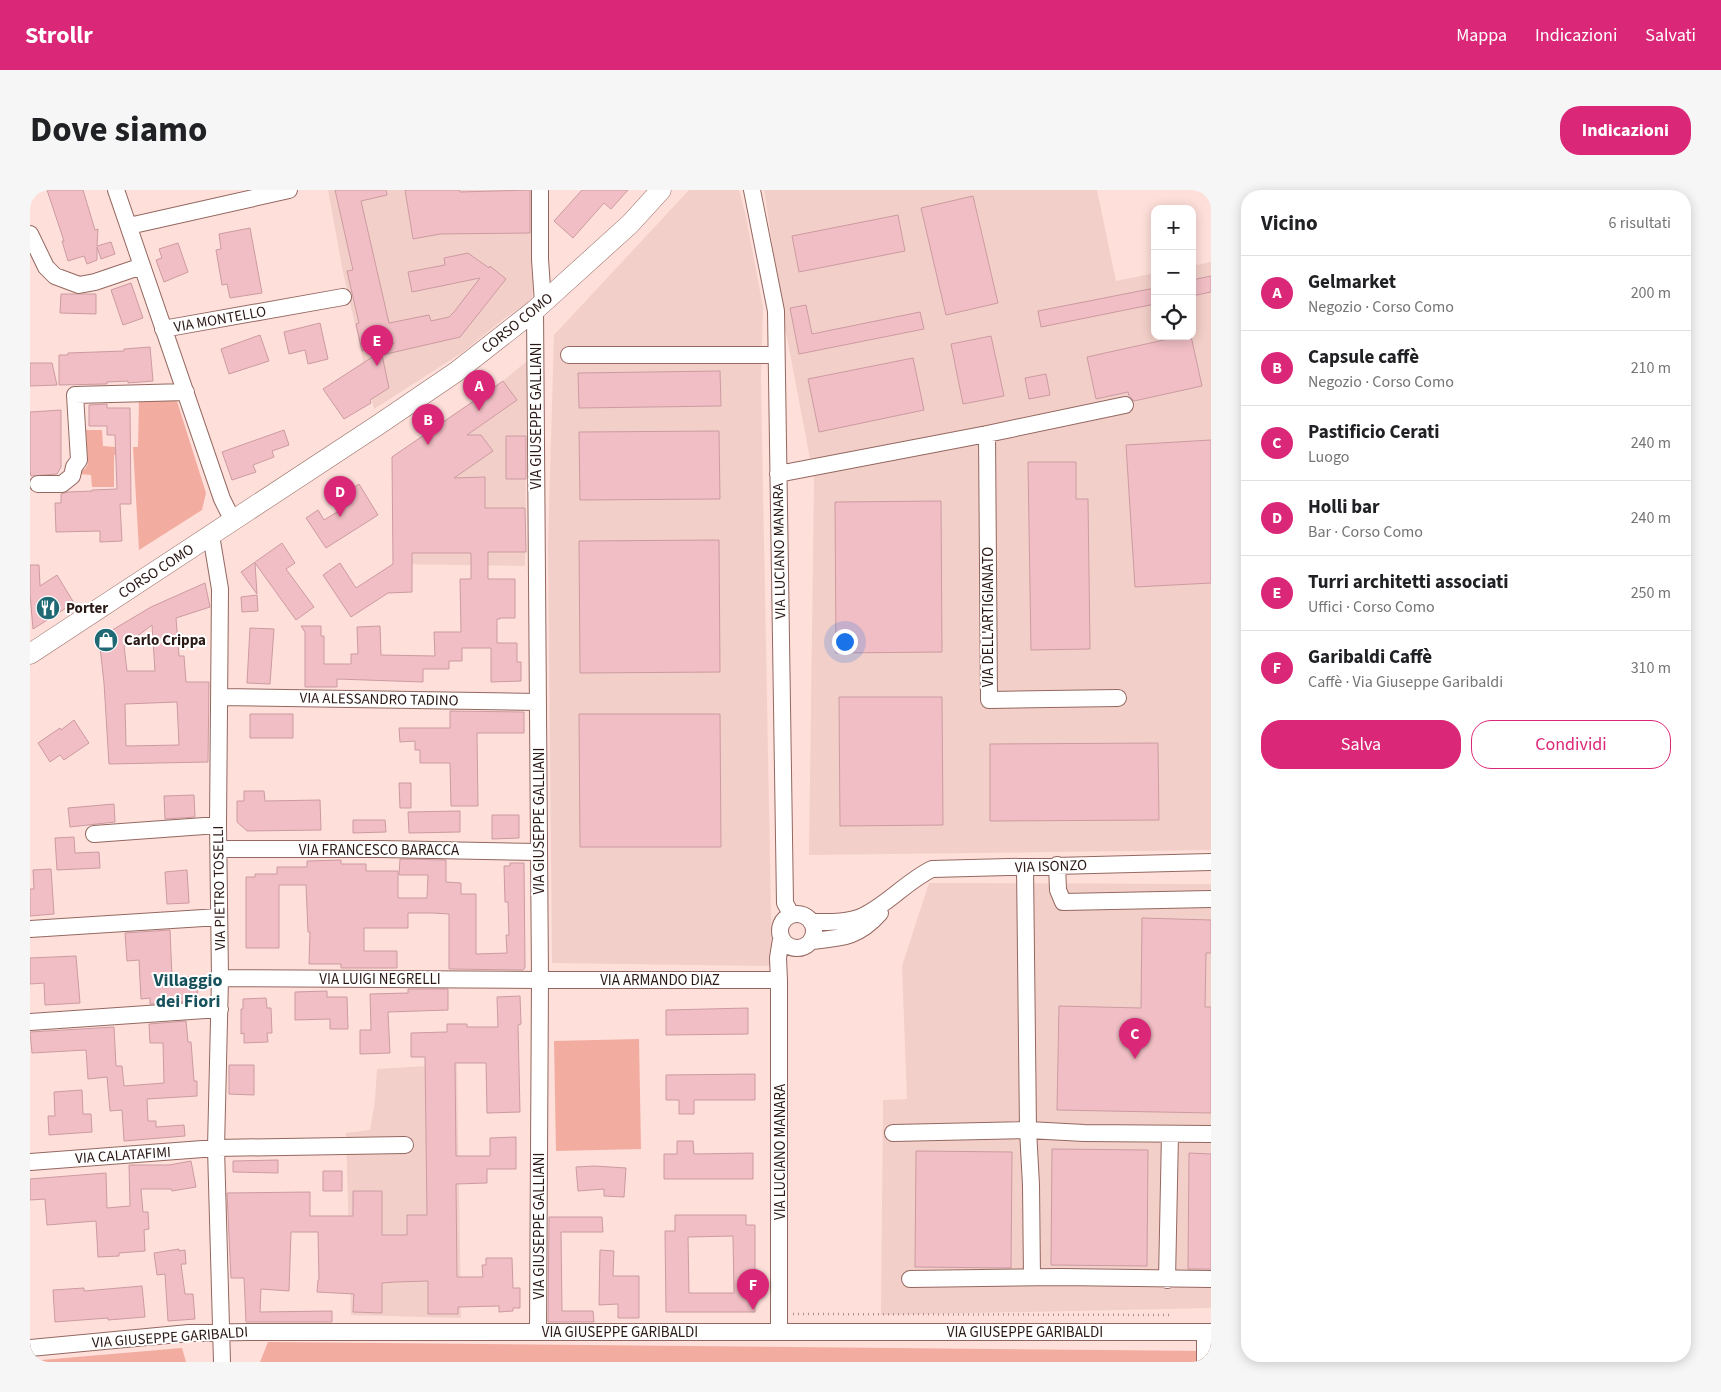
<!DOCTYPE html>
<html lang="it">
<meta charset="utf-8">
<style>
:root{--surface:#fff;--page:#f6f6f6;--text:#202124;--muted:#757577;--line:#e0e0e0;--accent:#db2777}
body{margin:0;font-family:"Source Sans 3",sans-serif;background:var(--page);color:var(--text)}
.controls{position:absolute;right:15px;top:15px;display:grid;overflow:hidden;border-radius:10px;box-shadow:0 2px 12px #0003}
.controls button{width:45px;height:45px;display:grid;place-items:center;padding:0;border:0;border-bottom:1px solid var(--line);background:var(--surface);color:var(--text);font:25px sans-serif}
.you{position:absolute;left:814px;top:451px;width:18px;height:18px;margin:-12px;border:4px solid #fff;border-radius:50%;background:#1a73e8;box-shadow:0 0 0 8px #1a73e833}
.badge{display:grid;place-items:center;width:32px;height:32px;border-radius:50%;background:var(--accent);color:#fff;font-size:16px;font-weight:700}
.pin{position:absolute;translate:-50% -41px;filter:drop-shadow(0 1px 2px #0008)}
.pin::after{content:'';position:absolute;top:26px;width:18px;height:15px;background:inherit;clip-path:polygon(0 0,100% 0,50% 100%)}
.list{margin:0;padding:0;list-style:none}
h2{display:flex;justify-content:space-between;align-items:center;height:65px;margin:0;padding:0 20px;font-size:21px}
h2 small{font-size:16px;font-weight:400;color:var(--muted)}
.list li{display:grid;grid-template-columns:32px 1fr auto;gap:15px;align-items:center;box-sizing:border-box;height:75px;padding:0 20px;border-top:1px solid var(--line)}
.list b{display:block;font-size:19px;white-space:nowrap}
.list p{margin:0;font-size:16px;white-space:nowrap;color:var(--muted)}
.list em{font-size:16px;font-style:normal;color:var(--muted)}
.actions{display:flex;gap:10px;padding:15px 20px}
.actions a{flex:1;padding:11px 0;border:1px solid var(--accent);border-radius:20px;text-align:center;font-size:18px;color:var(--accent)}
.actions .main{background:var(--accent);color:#fff}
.icon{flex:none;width:28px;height:28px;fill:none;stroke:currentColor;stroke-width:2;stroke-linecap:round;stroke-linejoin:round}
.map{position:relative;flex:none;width:1181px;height:1172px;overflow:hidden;border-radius:20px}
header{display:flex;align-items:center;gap:30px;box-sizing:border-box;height:70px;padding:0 25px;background:var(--accent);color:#fff}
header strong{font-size:24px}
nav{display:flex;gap:28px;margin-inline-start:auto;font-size:18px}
.intro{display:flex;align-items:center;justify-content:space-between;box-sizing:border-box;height:120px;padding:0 30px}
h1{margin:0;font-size:35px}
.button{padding:12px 22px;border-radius:20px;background:var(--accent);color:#fff;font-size:18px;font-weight:700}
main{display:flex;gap:30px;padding:0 30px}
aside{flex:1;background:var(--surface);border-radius:20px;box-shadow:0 2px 12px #0003}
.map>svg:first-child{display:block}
</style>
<header>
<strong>Strollr</strong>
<nav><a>Mappa</a><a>Indicazioni</a><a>Salvati</a></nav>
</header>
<div class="intro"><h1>Dove siamo</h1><a class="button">Indicazioni</a></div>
<main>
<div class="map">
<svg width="1181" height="1172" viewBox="0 0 1181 1172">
<rect width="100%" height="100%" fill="#fedfda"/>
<!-- built -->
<path fill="#f3cfc9" d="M 298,0 L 509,0 L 502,110 L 475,128 L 433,162 L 344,219 L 312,77 Z
M 659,0 L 709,0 L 715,22 L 733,117 L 731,192 L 742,776 L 522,773 L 518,354 L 524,145 Z
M 734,0 L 1067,0 L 1086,91 L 1125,83 L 1125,146 L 1162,146 L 1162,76 L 1181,72 L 1181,660 L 779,665 L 784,290 L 754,132 Z
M 497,171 L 495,376 L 365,374 L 362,267 L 473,191 Z
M 899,693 L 1181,694 L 1181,1118 L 851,1125 L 853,910 L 877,909 L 872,776 Z
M 427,874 L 431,1128 L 321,1125 L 316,943 L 340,940 L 345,910 L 347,879 Z"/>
<!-- green -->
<path fill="#f2aca0" d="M 146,208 L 176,303 L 172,320 L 109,360 L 103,257 L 108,257 L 109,209 Z
M 56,240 L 72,240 L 73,256 L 97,258 L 98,265 L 84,265 L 84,297 L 62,297 L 61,285 L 50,284 L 50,281 L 55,279 L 58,274 Z
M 609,849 L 611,959 L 526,961 L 524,851 Z
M 238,1152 L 1181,1161 L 1181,1172 L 230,1172 Z
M 152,1158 L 156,1172 L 0,1172 L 0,1171 Z"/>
<!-- building -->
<path fill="#f0bec4" stroke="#cc9ba1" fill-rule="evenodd" d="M 17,0 L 53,0 L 65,40 L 68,39 L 67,56 L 81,52 L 85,64 L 71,69 L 67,57 L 67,70 L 57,74 L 54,66 L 38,71 L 32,51 L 34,51 Z
M 305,0 L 356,0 L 357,5 L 331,11 L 359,133 L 399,125 L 401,131 L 419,127 L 424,122 L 450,88 L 382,102 L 378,82 L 415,75 L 414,68 L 438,63 L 459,78 L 460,76 L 476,89 L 430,147 L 352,165 L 359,198 L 340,210 L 341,213 L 314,229 L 293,199 L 364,153 L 332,161 L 326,134 L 329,133 L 317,81 L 323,80 Z
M 375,0 L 429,0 L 430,2 L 500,0 L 500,43 L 410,44 L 383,49 Z
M 552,0 L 598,0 L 581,19 L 574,13 L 543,48 L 524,31 Z
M 943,6 L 968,113 L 916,125 L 891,18 Z
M 868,25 L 875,61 L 769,82 L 762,46 Z
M 220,38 L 232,103 L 200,108 L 197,94 L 192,95 L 186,60 L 191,59 L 189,44 Z
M 148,53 L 158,82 L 134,92 L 126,70 L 132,68 L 129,59 Z
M 1181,86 L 1181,102 L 1162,106 L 1162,90 Z
M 101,93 L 113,128 L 93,135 L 81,100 Z
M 1125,98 L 1125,114 L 1011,137 L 1008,121 Z
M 31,104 L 66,104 L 66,124 L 30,123 Z
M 776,115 L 782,144 L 890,122 L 894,139 L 769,164 L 760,118 Z
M 290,133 L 298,169 L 278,174 L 275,160 L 259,164 L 254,142 Z
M 230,145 L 239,171 L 199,184 L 191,159 Z
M 961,146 L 974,206 L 933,214 L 921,154 Z
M 1152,146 L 1161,146 L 1172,196 L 1104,211 L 1099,206 L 1098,202 L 1066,209 L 1057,167 Z
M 120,157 L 123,191 L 98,193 L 98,191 L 77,192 L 77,194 L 29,195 L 29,165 L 38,165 L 38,163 L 94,161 L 94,159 Z
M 883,168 L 894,220 L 789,242 L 778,189 Z
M 0,173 L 22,173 L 27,195 L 0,196 Z
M 690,181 L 691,216 L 549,218 L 548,183 Z
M 1016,184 L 1020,205 L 999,209 L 995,188 Z
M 473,191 L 487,210 L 437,245 L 451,245 L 463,261 L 424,288 L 455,287 L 455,318 L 495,318 L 496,362 L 458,362 L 458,389 L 485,389 L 485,428 L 470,428 L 470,429 L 467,429 L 467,453 L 487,453 L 487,472 L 491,472 L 491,491 L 461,492 L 461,458 L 432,458 L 432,471 L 419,471 L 419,479 L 393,479 L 393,492 L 307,489 L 307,497 L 275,497 L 275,442 L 271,436 L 291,436 L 291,446 L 294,446 L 294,474 L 321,474 L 321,464 L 328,464 L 327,437 L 350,436 L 351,465 L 405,466 L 404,442 L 431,442 L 430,389 L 441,389 L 441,363 L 382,363 L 382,402 L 358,403 L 321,427 L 293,385 L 310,373 L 326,398 L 363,374 L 362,267 Z
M 77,214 L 77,218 L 100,218 L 101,314 L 90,314 L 92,351 L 70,352 L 70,341 L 26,342 L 25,313 L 31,313 L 31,304 L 38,302 L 62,301 L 62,300 L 87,299 L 85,245 L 77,245 L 77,236 L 59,236 L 59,215 Z
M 31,220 L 31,277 L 27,284 L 1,286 L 0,280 L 0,222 Z
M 254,240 L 259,255 L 242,261 L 244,267 L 223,275 L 226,282 L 202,290 L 192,262 Z
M 689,241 L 690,309 L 550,310 L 549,242 Z
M 476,246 L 496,246 L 496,289 L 476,289 Z
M 1181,250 L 1181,393 L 1105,397 L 1096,255 Z
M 998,272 L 1046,272 L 1046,309 L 1058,309 L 1060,459 L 1001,460 Z
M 329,294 L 348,325 L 296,358 L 276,328 L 288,320 L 294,330 L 322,313 L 316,303 Z
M 911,311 L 912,462 L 806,463 L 805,312 Z
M 689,350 L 690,482 L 550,483 L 549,351 Z
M 252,353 L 265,373 L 256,379 L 284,417 L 266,430 L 225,373 L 227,404 L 211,382 Z
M 0,375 L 9,375 L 10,396 L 27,385 L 44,413 L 3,439 L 0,404 Z
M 175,393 L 180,417 L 146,428 L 149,466 L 154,466 L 156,492 L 179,492 L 178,572 L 79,574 L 74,493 L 69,448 L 121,417 ZM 122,435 L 125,481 L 97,481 L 94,456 ZM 147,512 L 149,555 L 96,556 L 95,514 Z
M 227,405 L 228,421 L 212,422 L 211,407 Z
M 220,438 L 244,439 L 240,494 L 217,493 Z
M 809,507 L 912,507 L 913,635 L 810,636 Z
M 420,521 L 494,522 L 494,543 L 447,543 L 448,616 L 421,616 L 420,573 L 390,573 L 390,560 L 385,560 L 385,551 L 370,552 L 369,538 L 420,538 Z
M 220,524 L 263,524 L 263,548 L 220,548 Z
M 549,524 L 690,524 L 691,657 L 550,657 Z
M 44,530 L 59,553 L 34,570 L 30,565 L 20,572 L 8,553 L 30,538 L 31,540 Z
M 1128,553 L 1129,630 L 960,631 L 960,554 Z
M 369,593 L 381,593 L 381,618 L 370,618 Z
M 214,601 L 234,601 L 235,611 L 290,610 L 291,640 L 217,641 L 207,632 L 207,611 L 214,611 Z
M 164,605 L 165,627 L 135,629 L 134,606 Z
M 84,614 L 85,632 L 40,637 L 38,618 Z
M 430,621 L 430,642 L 379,643 L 378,622 Z
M 462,625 L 489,625 L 489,648 L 462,649 Z
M 323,630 L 355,630 L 356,642 L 323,643 Z
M 44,647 L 45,663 L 69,662 L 70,678 L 27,680 L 25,648 Z
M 370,669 L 416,670 L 416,692 L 431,693 L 431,704 L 446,704 L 446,764 L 477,763 L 476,745 L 479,745 L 478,712 L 475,712 L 474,676 L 480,676 L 480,673 L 494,673 L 495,778 L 493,780 L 419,779 L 419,724 L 403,723 L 378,723 L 378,738 L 334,738 L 334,761 L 367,761 L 367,778 L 311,778 L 311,774 L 279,774 L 280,742 L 278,742 L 276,695 L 249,695 L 249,758 L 216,758 L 216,687 L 225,687 L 225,684 L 247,684 L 247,677 L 277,677 L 277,671 L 311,670 L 311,674 L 336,674 L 336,681 L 368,681 L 368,708 L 397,708 L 398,685 L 369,685 Z
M 21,679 L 24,724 L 0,726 L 0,699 L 4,699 L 3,680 Z
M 157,680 L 159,713 L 137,714 L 135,682 Z
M 1112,728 L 1181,730 L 1181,763 L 1176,763 L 1175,817 L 1181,817 L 1181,923 L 1027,920 L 1029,816 L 1111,818 Z
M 140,740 L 142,788 L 166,786 L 168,810 L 120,814 L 120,808 L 111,809 L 109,770 L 97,771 L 95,743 Z
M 46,766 L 50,813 L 15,815 L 14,793 L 0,794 L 0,768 Z
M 378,799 L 418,799 L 418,820 L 358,822 L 360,863 L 330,864 L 330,840 L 341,840 L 340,804 L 378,803 Z
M 297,801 L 297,807 L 317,807 L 318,839 L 300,839 L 300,829 L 265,830 L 265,802 Z
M 490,806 L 491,834 L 488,835 L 490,922 L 457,923 L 456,873 L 425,873 L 426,966 L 460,966 L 460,948 L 486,947 L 486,979 L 457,979 L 457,993 L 426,994 L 427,1087 L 453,1087 L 452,1075 L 456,1075 L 456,1068 L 482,1068 L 483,1098 L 490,1098 L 490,1118 L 483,1118 L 483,1121 L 469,1122 L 469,1116 L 428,1117 L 428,1124 L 398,1124 L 398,1091 L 365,1092 L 352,1093 L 352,1123 L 323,1122 L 324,1104 L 287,1102 L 288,1090 L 289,1090 L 288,1042 L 261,1042 L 259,1101 L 231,1099 L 230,1122 L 302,1121 L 302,1132 L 216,1132 L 214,1088 L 201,1088 L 197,1003 L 280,1002 L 280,1026 L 323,1026 L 323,1001 L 352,1001 L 352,1045 L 377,1045 L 377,1025 L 397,1025 L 395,867 L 381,867 L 381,843 L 417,842 L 417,834 L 437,834 L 437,837 L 468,837 L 467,807 Z
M 236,808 L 237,818 L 241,818 L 242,843 L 237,843 L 238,852 L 214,853 L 214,843 L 211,844 L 211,819 L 213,819 L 213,809 Z
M 718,818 L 718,844 L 636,845 L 636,820 Z
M 156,831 L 158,852 L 161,852 L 164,891 L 167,891 L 167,906 L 117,909 L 118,931 L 126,931 L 126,937 L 154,935 L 155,946 L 94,951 L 92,920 L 80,921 L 77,887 L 58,889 L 56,860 L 2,863 L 0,842 L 84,837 L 86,876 L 92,876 L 94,896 L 134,893 L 133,853 L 120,853 L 119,834 Z
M 199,875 L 224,875 L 224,905 L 199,904 Z
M 725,884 L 725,910 L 664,910 L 664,924 L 649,924 L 649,910 L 636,910 L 636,885 Z
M 52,900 L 53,924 L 61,924 L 62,942 L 19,945 L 18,926 L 25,926 L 24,902 Z
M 647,951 L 663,951 L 664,964 L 723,963 L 723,989 L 634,989 L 634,964 L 647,964 Z
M 1022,959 L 1118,960 L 1117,1076 L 1021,1075 Z
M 886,961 L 982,962 L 981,1078 L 885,1077 Z
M 1159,963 L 1181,964 L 1181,1079 L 1158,1079 Z
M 248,970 L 248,983 L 203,982 L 203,971 Z
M 161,971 L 166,997 L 142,1001 L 141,999 L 111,999 L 113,1022 L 118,1022 L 119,1039 L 114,1040 L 115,1061 L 89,1063 L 89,1066 L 68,1067 L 66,1031 L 17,1035 L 15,1009 L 0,1010 L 0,989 L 76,983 L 77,1018 L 100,1016 L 99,975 L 139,975 Z
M 564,976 L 596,978 L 594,1007 L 574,1006 L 574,999 L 548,1001 L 546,977 Z
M 293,981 L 312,981 L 312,1001 L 293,1001 Z
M 645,1025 L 716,1025 L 716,1035 L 725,1035 L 725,1122 L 636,1122 L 635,1041 L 645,1041 ZM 703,1046 L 704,1103 L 659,1103 L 658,1047 Z
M 519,1027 L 572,1027 L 573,1042 L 531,1042 L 532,1121 L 563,1121 L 564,1132 L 518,1132 Z
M 149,1059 L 149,1061 L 155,1060 L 156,1074 L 151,1074 L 152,1082 L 155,1104 L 163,1104 L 165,1129 L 138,1131 L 135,1084 L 127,1085 L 124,1063 Z
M 570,1060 L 584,1061 L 583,1086 L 609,1086 L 609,1128 L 588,1128 L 588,1114 L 569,1115 Z
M 112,1096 L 115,1127 L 78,1130 L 78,1128 L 25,1132 L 23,1100 L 54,1098 L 54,1101 Z"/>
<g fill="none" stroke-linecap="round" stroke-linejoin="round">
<!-- minor casing -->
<g stroke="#946860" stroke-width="18">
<path id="minor" d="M 86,0 L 192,309 L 203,331
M 510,0 L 510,69 L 513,113
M 722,0 L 746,121 L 755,713 L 761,724
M 99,36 L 259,0
M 0,44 L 16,77 L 25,86 L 49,95 L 65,92 L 112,76
M 505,120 L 510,790 L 508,1141
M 133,139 L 313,107
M 539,165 L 746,165
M 957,244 L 959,510 L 1088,508
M 748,284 L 957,244 L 1095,215
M 8,294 L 32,294 L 42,286 L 44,277 L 49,270 L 45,205 L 156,202
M 181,345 L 190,399 L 188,635 L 190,788 L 186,958 L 192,1172
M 190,507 L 508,512
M 64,644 L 188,635
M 189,659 L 351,659 L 509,662
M 1027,675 L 1028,700 L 1033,712 L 1181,709
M 995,677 L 998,940 L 1001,995 L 1002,1087
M750 741a17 17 0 1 1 34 0a17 17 0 1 1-34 0Z
M 782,732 C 799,732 817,733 833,726 C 858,714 877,691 902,679 L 1181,672
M 0,739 L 189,727
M 781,751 C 811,748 828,748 850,723
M 190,788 L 510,790 L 749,790
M 0,832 L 190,819
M 863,943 L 998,940 L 1054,943 L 1181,944
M 0,972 L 186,958 L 375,955
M 880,1089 L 1031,1087 L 1181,1089
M 1137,1090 L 1140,944
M 749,1142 L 749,790 L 748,768 L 751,749
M 1175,1142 L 1175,1172
M 0,1158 L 159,1143 L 218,1142 L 1181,1142"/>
</g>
<!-- major casing -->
<g stroke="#946860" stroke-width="21">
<path id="major" d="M 0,464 L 348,235 L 426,182 L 505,120 L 600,34 L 631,0"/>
</g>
<!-- path -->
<path stroke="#aa908c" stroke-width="2.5" stroke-dasharray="1 4" stroke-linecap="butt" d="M 763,1124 L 1142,1125"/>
<!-- minor -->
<use href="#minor" stroke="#fff" stroke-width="16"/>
<!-- major -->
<use href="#major" stroke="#fff" stroke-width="20"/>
</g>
<!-- icons -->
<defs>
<g id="restaurant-disc" transform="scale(1.25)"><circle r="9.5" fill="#1f6974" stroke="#fff"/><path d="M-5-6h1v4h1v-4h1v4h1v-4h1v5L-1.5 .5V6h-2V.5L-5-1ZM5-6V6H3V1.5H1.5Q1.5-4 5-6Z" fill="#fff"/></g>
<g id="shop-disc" transform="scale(1.25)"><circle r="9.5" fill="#1f6974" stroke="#fff"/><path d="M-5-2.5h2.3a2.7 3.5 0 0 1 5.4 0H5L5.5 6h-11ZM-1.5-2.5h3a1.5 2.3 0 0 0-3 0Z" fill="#fff"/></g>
</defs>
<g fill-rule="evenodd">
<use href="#restaurant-disc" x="18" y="418"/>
<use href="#shop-disc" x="76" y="450"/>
</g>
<g text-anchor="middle" stroke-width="4" stroke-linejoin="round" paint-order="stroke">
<!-- street labels -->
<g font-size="15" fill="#2b1916" stroke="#fff">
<text transform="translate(190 129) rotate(-10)" y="5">VIA MONTELLO</text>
<text transform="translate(487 133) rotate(-39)" y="5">CORSO COMO</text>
<text transform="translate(506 226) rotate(-90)" y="5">VIA GIUSEPPE GALLIANI</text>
<text transform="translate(749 361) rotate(-91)" y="5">VIA LUCIANO MANARA</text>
<text transform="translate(126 381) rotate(-33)" y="5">CORSO COMO</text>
<text transform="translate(958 427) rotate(-90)" y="5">VIA DELL'ARTIGIANATO</text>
<text transform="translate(349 509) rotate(1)" y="5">VIA ALESSANDRO TADINO</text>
<text transform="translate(509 631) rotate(-90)" y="5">VIA GIUSEPPE GALLIANI</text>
<text x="349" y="665">VIA FRANCESCO BARACCA</text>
<text transform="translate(1021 676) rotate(-2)" y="5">VIA ISONZO</text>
<text transform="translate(189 698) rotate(-91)" y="5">VIA PIETRO TOSELLI</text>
<text x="350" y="794">VIA LUIGI NEGRELLI</text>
<text x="630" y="795">VIA ARMANDO DIAZ</text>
<text transform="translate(750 962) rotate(-90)" y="5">VIA LUCIANO MANARA</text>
<text transform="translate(93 965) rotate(-4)" y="5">VIA CALATAFIMI</text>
<text transform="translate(509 1036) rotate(-90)" y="5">VIA GIUSEPPE GALLIANI</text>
<text x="590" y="1147">VIA GIUSEPPE GARIBALDI</text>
<text x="995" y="1147">VIA GIUSEPPE GARIBALDI</text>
<text transform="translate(140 1147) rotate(-4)" y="5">VIA GIUSEPPE GARIBALDI</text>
</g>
<!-- poi labels -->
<g font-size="15" font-weight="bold" fill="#2b1916" stroke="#fff" text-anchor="start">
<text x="36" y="423">Porter</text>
<text x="94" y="455">Carlo Crippa</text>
</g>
<!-- quarter labels -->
<g font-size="18" font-weight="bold" fill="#17515b" stroke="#fff">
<text x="158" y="796">Villaggio<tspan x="158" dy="21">dei Fiori</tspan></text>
</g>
</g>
</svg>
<div class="controls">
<button>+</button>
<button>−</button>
<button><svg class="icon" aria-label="locate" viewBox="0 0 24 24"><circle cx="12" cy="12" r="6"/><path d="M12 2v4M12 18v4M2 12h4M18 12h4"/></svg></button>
</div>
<div class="you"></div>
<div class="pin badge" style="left:449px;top:221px">A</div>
<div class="pin badge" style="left:398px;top:255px">B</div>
<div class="pin badge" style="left:1105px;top:869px">C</div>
<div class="pin badge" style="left:310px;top:327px">D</div>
<div class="pin badge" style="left:347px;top:176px">E</div>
<div class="pin badge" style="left:723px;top:1120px">F</div>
</div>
<aside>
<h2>Vicino<small>6 risultati</small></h2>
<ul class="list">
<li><span class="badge">A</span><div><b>Gelmarket</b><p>Negozio · Corso Como</p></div><em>200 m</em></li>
<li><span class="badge">B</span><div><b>Capsule caffè</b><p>Negozio · Corso Como</p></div><em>210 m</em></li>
<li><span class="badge">C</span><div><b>Pastificio Cerati</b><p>Luogo</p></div><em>240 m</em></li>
<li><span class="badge">D</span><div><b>Holli bar</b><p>Bar · Corso Como</p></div><em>240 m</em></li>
<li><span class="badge">E</span><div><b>Turri architetti associati</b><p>Uffici · Corso Como</p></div><em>250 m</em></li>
<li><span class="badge">F</span><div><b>Garibaldi Caffè</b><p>Caffè · Via Giuseppe Garibaldi</p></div><em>310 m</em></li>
</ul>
<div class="actions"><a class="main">Salva</a><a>Condividi</a></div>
</aside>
</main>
